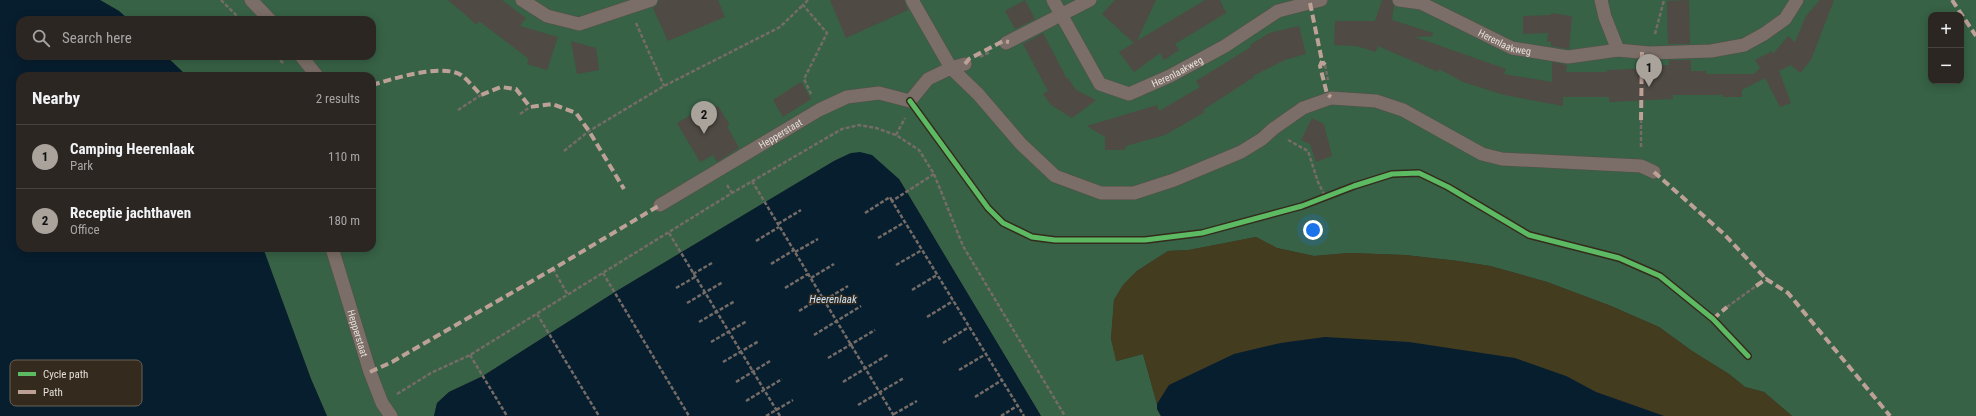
<!DOCTYPE html>
<meta charset="utf-8">
<style>
:root{--surface:#2b2622;--page:#37322f;--text:#f1f3f6;--muted:#a6a5a5;--line:#474340;--accent:#a9a39c}
body{margin:0;font-family:"Roboto Condensed",sans-serif;background:var(--page);color:var(--text)}
.controls{position:absolute;right:12px;top:12px;display:grid;overflow:hidden;border-radius:8px;box-shadow:0 2px 10px #0003}
.controls button{width:36px;height:36px;display:grid;place-items:center;padding:0;border:0;border-bottom:1px solid var(--line);background:var(--surface);color:var(--text);font:20px sans-serif}
.you{position:absolute;left:1313px;top:230px;width:14px;height:14px;margin:-10px;border:3px solid #fff;border-radius:50%;background:#1a73e8;box-shadow:0 0 0 6px #1a73e833}
.badge{display:grid;place-items:center;width:26px;height:26px;border-radius:50%;background:var(--accent);color:#111;font-size:13px;font-weight:700}
.pin{position:absolute;translate:-50% -33px;filter:drop-shadow(0 1px 2px #0008)}
.pin::after{content:'';position:absolute;top:21px;width:14px;height:12px;background:inherit;clip-path:polygon(0 0,100% 0,50% 100%)}
.list{margin:0;padding:0;list-style:none}
h2{display:flex;justify-content:space-between;align-items:center;height:52px;margin:0;padding:0 16px;font-size:17px}
h2 small{font-size:13px;font-weight:400;color:var(--muted)}
.list li{display:grid;grid-template-columns:26px 1fr auto;gap:12px;align-items:center;box-sizing:border-box;height:64px;padding:0 16px;border-top:1px solid var(--line)}
.list b{display:block;font-size:15px;white-space:nowrap}
.list p{margin:0;font-size:13px;white-space:nowrap;color:var(--muted)}
.list em{font-size:13px;font-style:normal;color:var(--muted)}
.icon{flex:none;width:22px;height:22px;fill:none;stroke:currentColor;stroke-width:2;stroke-linecap:round;stroke-linejoin:round}
.map{position:relative;flex:none;width:1976px;height:416px;overflow:hidden}
.search{position:absolute;background:var(--surface);box-shadow:0 2px 10px #0003;left:16px;top:16px;width:360px;height:44px;display:flex;align-items:center;gap:10px;box-sizing:border-box;padding:0 14px;border-radius:12px;color:var(--muted);font-size:15px}
.panel{position:absolute;background:var(--surface);box-shadow:0 2px 10px #0003;left:16px;top:72px;width:360px;height:180px;border-radius:12px}
.map>svg:first-child{display:block}
</style>
<div class="map">
<svg width="1976" height="416" viewBox="0 0 1976 416">
<rect width="100%" height="100%" fill="#39332d"/>
<!-- green -->
<path fill="#376246" fill-rule="evenodd" d="M 100,0 L 1976,0 L 1976,416 L 1792,416 L 1764,392 L 1745,387 L 1729,374 L 1692,351 L 1659,327 L 1611,306 L 1547,282 L 1490,266 L 1458,261 L 1405,255 L 1349,253 L 1314,256 L 1277,248 L 1256,237 L 1189,250 L 1168,251 L 1137,271 L 1123,285 L 1114,300 L 1111,339 L 1117,361 L 1143,354 L 1157,404 L 1157,409 L 1161,416 L 1041,416 L 899,179 L 851,153 L 834,161 L 615,292 L 483,376 L 449,392 L 437,403 L 434,416 L 327,416 L 311,379 L 263,248 L 372,248 L 372,76 L 187,76 L 166,56 L 372,56 L 372,20 L 129,20 L 119,11 ZM 1931,15 L 1961,15 L 1961,81 L 1931,81 Z"/>
<!-- sand -->
<path fill="#443c1f" d="M 1256,237 L 1277,248 L 1314,256 L 1349,253 L 1405,255 L 1458,261 L 1490,266 L 1547,282 L 1611,306 L 1659,327 L 1692,351 L 1729,374 L 1745,387 L 1764,392 L 1792,416 L 1664,416 L 1596,392 L 1566,376 L 1325,337 L 1281,343 L 1234,354 L 1169,385 L 1157,404 L 1143,354 L 1116,361 L 1111,339 L 1114,300 L 1123,285 L 1137,271 L 1168,251 L 1189,250 Z"/>
<!-- water -->
<path fill="#071e2f" d="M 0,0 L 100,0 L 119,11 L 129,20 L 20,20 L 20,56 L 166,56 L 187,76 L 20,76 L 20,248 L 263,248 L 311,379 L 327,416 L 0,416 Z
M 860,152 L 872,155 L 899,179 L 1041,416 L 434,416 L 437,403 L 449,392 L 483,376 L 615,292 L 834,161 L 851,153 Z
M 1325,337 L 1409,342 L 1515,358 L 1566,376 L 1596,392 L 1664,416 L 1161,416 L 1157,409 L 1157,404 L 1169,385 L 1234,354 L 1281,343 Z"/>
<!-- building -->
<path fill="#4f4a44" d="M 448,0 L 502,0 L 526,18 L 520,26 L 558,37 L 547,70 L 527,64 L 529,59 L 479,21 L 477,25 Z
M 659,0 L 718,0 L 725,17 L 668,41 L 653,8 L 657,5 Z
M 830,0 L 904,0 L 908,10 L 846,38 Z
M 1025,0 L 1035,19 L 1015,29 L 1005,11 Z
M 1115,0 L 1156,0 L 1137,41 L 1205,0 L 1220,0 L 1226,13 L 1175,44 L 1179,50 L 1164,60 L 1160,53 L 1134,72 L 1119,52 L 1134,43 L 1102,14 Z
M 1382,0 L 1391,0 L 1394,6 L 1392,20 L 1433,33 L 1433,36 L 1415,37 L 1506,69 L 1504,74 L 1552,82 L 1552,62 L 1567,65 L 1566,72 L 1607,72 L 1607,70 L 1658,68 L 1658,65 L 1669,65 L 1669,60 L 1691,60 L 1691,71 L 1706,71 L 1706,74 L 1754,74 L 1760,68 L 1755,60 L 1772,51 L 1773,54 L 1788,36 L 1795,42 L 1806,16 L 1820,0 L 1834,0 L 1811,60 L 1800,73 L 1791,65 L 1779,71 L 1791,103 L 1780,107 L 1765,78 L 1742,90 L 1742,97 L 1723,97 L 1722,95 L 1673,95 L 1673,99 L 1609,102 L 1609,97 L 1563,97 L 1563,106 L 1504,95 L 1463,82 L 1439,69 L 1438,72 L 1378,46 L 1376,52 L 1356,46 L 1334,45 L 1335,21 L 1375,21 Z
M 1689,0 L 1690,44 L 1668,44 L 1667,1 Z
M 1551,13 L 1572,16 L 1569,49 L 1551,46 L 1551,42 L 1547,42 L 1548,33 L 1523,34 L 1523,16 L 1551,15 Z
M 1299,26 L 1306,54 L 1285,60 L 1253,76 L 1254,77 L 1203,110 L 1205,112 L 1165,135 L 1126,146 L 1125,150 L 1105,150 L 1105,137 L 1087,126 L 1157,105 L 1159,111 L 1200,87 L 1196,81 L 1251,47 L 1250,45 L 1269,33 Z
M 1043,33 L 1067,79 L 1068,78 L 1076,90 L 1096,100 L 1072,118 L 1051,105 L 1043,94 L 1048,91 L 1023,44 Z
M 571,41 L 596,48 L 599,70 L 577,74 Z
M 801,82 L 811,99 L 783,117 L 773,100 Z
M 708,105 L 712,110 L 718,106 L 730,125 L 727,126 L 739,148 L 717,162 L 713,155 L 700,162 L 677,123 Z
M 1312,118 L 1324,124 L 1332,156 L 1316,162 L 1310,144 L 1301,140 Z"/>
<g fill="none" stroke-linecap="round" stroke-linejoin="round">
<!-- lane casing -->
<g stroke="#544f49" stroke-width="14">
<g id="lane">
<path d="M 251,0 L 270,20"/>
<path d="M 522,0 L 547,16 L 579,24 L 651,0"/>
<path d="M 912,0 L 951,68 L 965,64"/>
<path id="s1" d="M 1053,0 L 1100,84 L 1129,94 L 1170,76 L 1225,46 L 1278,11 L 1321,0"/>
<path id="s2" d="M 1399,0 L 1421,3 L 1512,48 L 1568,57 L 1618,50 L 1649,53 L 1711,51 L 1744,45 L 1764,34 L 1785,19 L 1797,0"/>
<path d="M 1601,0 L 1605,17 L 1618,50"/>
<path d="M 1006,43 L 1090,0"/>
<path d="M 301,56 L 317,76"/>
<path id="s3" d="M 660,205 L 819,110 L 847,97 L 879,93 L 910,101 L 928,79 L 951,68 L 978,94 L 1021,144 L 1055,176 L 1101,193 L 1134,193 L 1174,180 L 1241,152 L 1262,139 L 1273,129 L 1303,108 L 1331,98 L 1376,101 L 1403,110 L 1482,154 L 1502,159 L 1641,166 L 1654,172"/>
<path id="s4" d="M 332,248 L 370,372 L 382,403 L 391,416"/>
</g>
</g>
<!-- path -->
<path stroke="#756c67" stroke-width="2.5" stroke-dasharray="4 2" stroke-linecap="butt" d="M 221,0 L 241,20
M 808,0 L 803,5 L 827,33 L 804,79 L 811,94
M 636,23 L 664,86
M 1655,34 L 1664,0
M 276,56 L 284,64
M 980,57 L 990,52
M 1325,65 L 1328,80
M 458,110 L 481,95
M 520,114 L 530,107
M 896,135 L 905,118
M 1288,140 L 1308,151 L 1318,182 L 1325,196
M 1641,147 L 1641,120
M 564,151 L 589,131 L 664,86 L 780,27 L 803,5
M 934,174 L 892,201 L 1024,416
M 752,181 L 894,416
M 727,185 L 732,193
M 865,213 L 890,197 L 892,201
M 778,224 L 801,210
M 669,233 L 780,416
M 878,238 L 905,222
M 756,241 L 779,227
M 795,252 L 818,239
M 771,264 L 794,250
M 896,265 L 922,250
M 553,269 L 568,295
M 603,273 L 689,416
M 693,274 L 712,263
M 811,278 L 834,264
M 676,288 L 695,277
M 785,288 L 808,274
M 912,290 L 937,275
M 825,300 L 848,286
M 687,303 L 723,282
M 1727,307 L 1756,286
M 799,311 L 822,297
M 537,314 L 599,416
M 927,317 L 953,301
M 699,322 L 735,301
M 814,335 L 861,306
M 711,342 L 747,321
M 943,343 L 969,327
M 470,355 L 507,416
M 828,358 L 875,330
M 723,362 L 759,341
M 959,370 L 986,354
M 736,382 L 770,361
M 843,382 L 889,354
M 397,394 L 431,373 L 470,355 L 732,193 L 842,129 L 859,125 L 876,128 L 896,135 L 919,150 L 934,174 L 963,246 L 1065,416
M 975,397 L 1002,380
M 746,401 L 782,379
M 858,405 L 904,378
M 894,414 L 917,401
M 766,416 L 793,400
M 1001,416 L 1017,406"/>
<!-- lane -->
<use href="#lane" stroke="#7b6d67" stroke-width="13"/>
<!-- quiet -->
<path stroke="#bda197" stroke-width="4" stroke-dasharray="8 4" stroke-linecap="butt" d="M 1952,0 L 1976,36
M 1310,3 L 1322,61 L 1325,65
M 1322,61 L 1320,66 L 1327,94 L 1331,97
M 965,64 L 969,59 L 1003,41 L 1009,42
M 372,85 C 393,79 441,63 461,75 C 468,80 475,89 481,95 L 501,87 L 516,89 L 530,107 L 552,104 L 576,113 L 589,131 L 624,189
M 1641,120 L 1642,52
M 1654,172 L 1724,234 L 1766,279
M 1756,286 L 1766,279 L 1788,293 L 1890,416
M 1713,319 L 1727,307
M 370,372 L 392,362 L 553,269 L 660,205"/>
<!-- cycleway casing -->
<g stroke="#342a1d" stroke-width="8">
<path id="cycleway" d="M 910,101 L 988,208 L 1003,223 L 1032,237 L 1055,240 L 1145,240 L 1202,233 L 1302,206 L 1354,186 L 1392,174 L 1419,173 L 1448,187 L 1529,235 L 1619,258 L 1660,276 L 1713,319 L 1748,356"/>
</g>
<!-- cycleway -->
<use href="#cycleway" stroke="#5cba63" stroke-width="5"/>
</g>
<g text-anchor="middle" stroke-width="3" stroke-linejoin="round" paint-order="stroke">
<!-- street labels -->
<g font-size="10" fill="#e6dfd8" stroke="#342a1d">
<text dy="4" stroke="none"><textPath href="#s2" startOffset="115">Herenlaakweg</textPath></text>
<text dy="4" stroke="none"><textPath href="#s1" startOffset="180">Herenlaakweg</textPath></text>
<text dy="4" stroke="none"><textPath href="#s3" startOffset="140">Hepperstaat</textPath></text>
<text dy="4" stroke="none"><textPath href="#s4" startOffset="89">Hepperstaat</textPath></text>
</g>
<!-- water labels -->
<g font-size="11" font-style="italic" fill="#c9e5fd" stroke="#342a1d">
<text x="833" y="303">Heerenlaak</text>
</g>
</g>
<!-- legend -->
<rect x="10" y="360" width="132" height="46" rx="6" fill="#342a1d" stroke="#696055" stroke-width="1"/>
<rect x="18" y="372" width="18" height="4" fill="#5cba63"/>
<rect x="18" y="390" width="18" height="4" fill="#bda197"/>
<g font-size="11" fill="#e6dfd8">
<text x="43" y="378">Cycle path</text>
<text x="43" y="396">Path</text>
</g>
</svg>
<div class="controls">
<button>+</button>
<button>−</button>
</div>
<div class="you"></div>
<div class="pin badge" style="left:1649px;top:87px">1</div>
<div class="pin badge" style="left:704px;top:134px">2</div>
<div class="search"><svg class="icon" aria-label="search" viewBox="0 0 24 24"><circle cx="10" cy="10" r="6"/><path d="M15 15l6 6"/></svg>Search here</div>
<section class="panel">
<h2>Nearby<small>2 results</small></h2>
<ul class="list">
<li><span class="badge">1</span><div><b>Camping Heerenlaak</b><p>Park</p></div><em>110 m</em></li>
<li><span class="badge">2</span><div><b>Receptie jachthaven</b><p>Office</p></div><em>180 m</em></li>
</ul>
</section>
</div>
